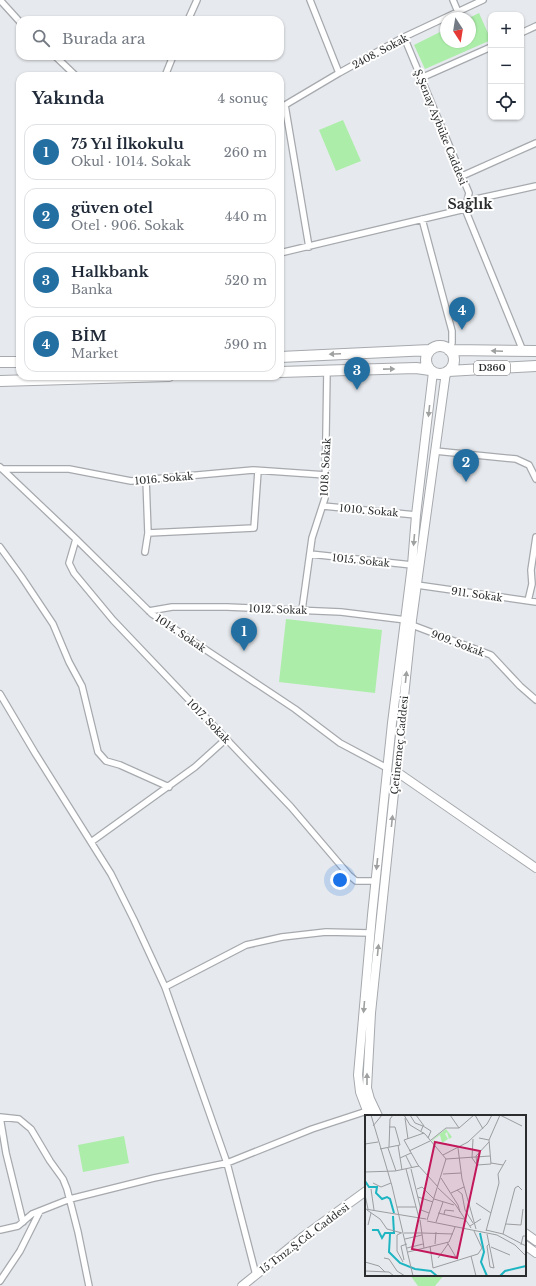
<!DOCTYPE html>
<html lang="tr">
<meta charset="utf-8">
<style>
:root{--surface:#fff;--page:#f2f2f3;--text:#1f2937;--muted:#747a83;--line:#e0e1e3;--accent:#236fa2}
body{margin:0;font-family:"Libre Baskerville",serif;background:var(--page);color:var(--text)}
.controls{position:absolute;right:12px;top:12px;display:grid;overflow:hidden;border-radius:8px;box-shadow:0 1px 3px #0004}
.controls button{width:36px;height:36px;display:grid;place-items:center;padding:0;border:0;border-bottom:1px solid var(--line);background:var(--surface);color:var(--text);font:20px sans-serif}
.compass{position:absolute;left:440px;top:12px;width:36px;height:36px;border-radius:50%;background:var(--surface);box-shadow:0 1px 3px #0004;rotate:168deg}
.you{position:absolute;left:340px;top:880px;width:14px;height:14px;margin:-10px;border:3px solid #fff;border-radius:50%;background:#1a73e8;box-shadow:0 0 0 6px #1a73e833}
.badge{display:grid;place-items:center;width:26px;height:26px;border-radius:50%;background:var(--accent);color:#fff;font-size:13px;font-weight:700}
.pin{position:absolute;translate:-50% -33px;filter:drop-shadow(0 1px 2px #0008)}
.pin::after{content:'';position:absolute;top:21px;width:14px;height:12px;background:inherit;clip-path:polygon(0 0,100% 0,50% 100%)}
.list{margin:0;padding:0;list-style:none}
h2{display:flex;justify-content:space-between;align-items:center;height:52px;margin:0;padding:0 16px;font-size:17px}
h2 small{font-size:13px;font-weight:400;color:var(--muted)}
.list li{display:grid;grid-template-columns:26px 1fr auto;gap:12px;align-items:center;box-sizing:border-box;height:56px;margin:0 8px 8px;padding:0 8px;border:1px solid var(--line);border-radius:12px}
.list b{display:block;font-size:15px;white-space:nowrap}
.list p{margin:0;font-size:13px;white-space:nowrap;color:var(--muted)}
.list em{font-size:13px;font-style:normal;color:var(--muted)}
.icon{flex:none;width:22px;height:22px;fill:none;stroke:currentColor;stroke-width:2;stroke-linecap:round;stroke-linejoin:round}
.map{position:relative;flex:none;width:536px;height:1286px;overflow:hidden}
.search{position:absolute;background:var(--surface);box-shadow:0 1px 3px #0004;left:16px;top:16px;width:268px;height:44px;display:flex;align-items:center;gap:10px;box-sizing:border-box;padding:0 14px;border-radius:12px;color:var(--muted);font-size:15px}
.panel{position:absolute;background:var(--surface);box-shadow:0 1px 3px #0004;left:16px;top:72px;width:268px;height:308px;border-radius:12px}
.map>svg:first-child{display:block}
</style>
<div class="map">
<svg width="536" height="1286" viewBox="0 0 536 1286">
<rect width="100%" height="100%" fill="#e6e9ed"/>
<!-- green -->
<path fill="#aceda9" d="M 479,13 L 491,40 L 425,69 L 414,45 L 446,29 L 446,42 L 470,42 L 470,18 L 469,18 Z
M 343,120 L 361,161 L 336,171 L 319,130 Z
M 286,619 L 382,630 L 375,693 L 279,682 Z
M 124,1136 L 129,1163 L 83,1172 L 78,1145 Z
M 410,1275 L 444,1275 L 435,1286 L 418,1286 Z"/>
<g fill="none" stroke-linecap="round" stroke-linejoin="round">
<!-- street casing -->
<g stroke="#a6a9ad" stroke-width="8">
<path id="street" d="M 0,0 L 20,22
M 310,0 L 339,73
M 453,0 L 458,12
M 188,20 L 197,0
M 521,33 L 536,26
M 404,37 L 469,193 L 465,209 L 523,351
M 55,56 L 76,76
M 165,76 L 173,56
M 421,78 L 491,47
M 285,105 L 309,247
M 280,108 L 339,73 L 404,37 L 483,0
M 462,176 L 536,143
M 467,201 L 536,186
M 422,219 L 452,331 L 452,343 L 449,350
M 280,253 L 465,209
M 435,451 L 516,459 L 529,465 L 536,479
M 0,467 L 76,539 L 152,614 L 295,709 L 340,743 L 387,768
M 2,469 L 69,469 L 131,481 L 253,470 L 326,475
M 323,506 L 416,515
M 148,533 L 254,528 L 258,471
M 76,539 L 69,563 L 74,573 L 113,620 L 291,807 L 349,875 L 356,881 L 375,881
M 0,547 L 21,576 L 53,624 L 69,662 L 82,686 L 98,752 L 106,761 L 120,765 L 169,787
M 145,552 L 148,533 L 146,479
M 310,554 L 412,565
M 417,585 L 536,602
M 528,601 L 532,584 L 531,570 L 536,537
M 302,610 L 312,538 L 325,498 L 327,370
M 149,611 L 172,607 L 227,607 L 341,612 L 406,620
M 412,625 L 491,655 L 520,686 L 536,700
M 0,694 L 35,753 L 111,874 L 134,920 L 165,987 L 227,1163 L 256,1275
M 91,842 L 195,767 L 226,739
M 165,987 L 246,945 L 282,937 L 326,932 L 370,933
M 23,1222 L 6,1153 L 0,1117 L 19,1119 L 31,1129 L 50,1161 L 63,1179 L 67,1189 L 78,1232 L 89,1286
M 0,1230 L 18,1226 L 32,1214 L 70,1199 L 154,1178 L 227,1163 L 312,1129 L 367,1111
M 0,1281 L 20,1251 L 40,1211"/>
</g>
<!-- secondary casing -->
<g stroke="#a6a9ad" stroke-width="10">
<path id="secondary" d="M 397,772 L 536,868
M 369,1116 L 360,1092 L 358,1075 L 372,915 L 392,723 L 412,565 L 416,515 L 433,372
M 378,1116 L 370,1099 L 367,1088 L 371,1013 L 412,620 L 446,372
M 525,1233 L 536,1241
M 525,1245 L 536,1253
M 242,1286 L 304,1236 L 366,1191"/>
</g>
<!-- highway casing -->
<g stroke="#a6a9ad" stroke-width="12">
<path id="highway" d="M426 360a14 14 0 1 1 28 0a14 14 0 1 1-28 0Z
M 449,350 L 536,351
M 280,357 L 430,350
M 0,362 L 20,362
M 448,371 L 536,366
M 280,372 L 416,368 L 430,370
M 0,381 L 169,376"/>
</g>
<!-- street -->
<use href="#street" stroke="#fff" stroke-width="5.5"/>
<!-- secondary -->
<use href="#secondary" stroke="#fff" stroke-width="8"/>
<!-- highway -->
<use href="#highway" stroke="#fff" stroke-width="10"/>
</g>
<!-- one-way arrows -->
<defs><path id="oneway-solid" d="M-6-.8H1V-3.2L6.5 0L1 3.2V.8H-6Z"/></defs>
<g fill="#9fa0a0">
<use href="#oneway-solid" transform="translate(497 351) rotate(-178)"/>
<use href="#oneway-solid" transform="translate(335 354) rotate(177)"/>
<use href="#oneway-solid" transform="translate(389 369) rotate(-1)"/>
<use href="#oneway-solid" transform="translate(429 411) rotate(96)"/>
<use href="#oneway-solid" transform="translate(414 540) rotate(95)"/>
<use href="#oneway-solid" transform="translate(406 677) rotate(-84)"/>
<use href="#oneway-solid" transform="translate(392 821) rotate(-84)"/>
<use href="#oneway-solid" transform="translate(377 864) rotate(96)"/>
<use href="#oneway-solid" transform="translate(378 950) rotate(-84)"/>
<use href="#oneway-solid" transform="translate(364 1007) rotate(95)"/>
<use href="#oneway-solid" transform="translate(367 1079) rotate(-90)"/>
</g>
<g text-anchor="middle" stroke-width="4" stroke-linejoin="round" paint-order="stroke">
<!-- shield labels -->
<rect fill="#fff" stroke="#6a6b6c" stroke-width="1" x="474" y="361" width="36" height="14" rx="3"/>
<g font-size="9" font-weight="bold" fill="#2a2c2d">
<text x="492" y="371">D360</text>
</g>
<!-- street labels -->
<g font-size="10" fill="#2a2c2d" stroke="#fff">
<text transform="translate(380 51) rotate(-28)" y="4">2408. Sokak</text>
<text transform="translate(441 127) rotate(68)" y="4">Ş.Şenay Aybüke Caddesi</text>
<text transform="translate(325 467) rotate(-87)" y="4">1018. Sokak</text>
<text transform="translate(164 478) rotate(-5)" y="4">1016. Sokak</text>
<text transform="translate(369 510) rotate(5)" y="4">1010. Sokak</text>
<text transform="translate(361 560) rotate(6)" y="4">1015. Sokak</text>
<text transform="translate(477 594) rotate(8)" y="4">911. Sokak</text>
<text transform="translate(278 609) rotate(2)" y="4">1012. Sokak</text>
<text transform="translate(181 633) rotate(34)" y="4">1014. Sokak</text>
<text transform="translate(458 643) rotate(21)" y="4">909. Sokak</text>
<text transform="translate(209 721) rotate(46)" y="4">1017. Sokak</text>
<text transform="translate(399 745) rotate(-84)" y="4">Çetinemeç Caddesi</text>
<text transform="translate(304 1238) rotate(-37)" y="4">15 Tmz.Ş.Cd. Caddesi</text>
</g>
<!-- district labels -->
<g font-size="14" font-weight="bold" fill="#2a2c2d" stroke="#fff">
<text x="470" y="209">Sağlık</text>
</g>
</g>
<!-- overview -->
<g transform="translate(365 1115)">
<rect width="161" height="161" fill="#e6e9ed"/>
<path d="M 81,14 L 87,22 L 84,24 L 82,17 L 80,19 L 83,24 L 77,28 L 75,20 L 68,25 L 72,32 L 67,25 Z" fill="#aceda9"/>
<path fill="none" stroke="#1db5c2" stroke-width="2" d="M 0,66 L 4,72 L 12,72 L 11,78 L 17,84 L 22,82 L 25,84 L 29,98M 7,115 L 13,115 L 17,123 L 20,118 L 29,118 L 28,101M 115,118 L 119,137 L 116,147 L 122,161M 25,119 L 24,137 L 35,148 L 50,154 L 66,156 L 72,161M 135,161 L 140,156 L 161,151"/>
<path fill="none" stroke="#9b9da0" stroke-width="1" d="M 6,0 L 27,71 L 48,161M 39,0 L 45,10 L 60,19 L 81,44 L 62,105M 45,0 L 50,8 L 58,11 L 56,16M 51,0 L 59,11M 85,0 L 94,13M 110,0 L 118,14M 135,0 L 157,11M 40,3 L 43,24M 8,11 L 17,0M 58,11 L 66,16 L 63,23M 59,18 L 39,25 L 53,50 L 73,72M 108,24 L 107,43 L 112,50 L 111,41M 66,25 L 81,13 L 94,13 L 109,0M 124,25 L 135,0M 0,29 L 13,27M 33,30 L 37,55M 24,32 L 25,4 L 28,0M 23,33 L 31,56M 93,33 L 97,64 L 111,114M 15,34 L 35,30 L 30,12 L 24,12M 44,36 L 65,26M 78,40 L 103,27 L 122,9 L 127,0M 41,41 L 47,53M 111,41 L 124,27M 35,43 L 46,38M 81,44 L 125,41M 126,48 L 138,50M 112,50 L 126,49 L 124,25 L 114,23M 41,54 L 54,103M 46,54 L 56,95 L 64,98M 0,57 L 30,56 L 54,51M 78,59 L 96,58M 76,63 L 93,90 L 95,97M 8,68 L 16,72 L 26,68M 73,73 L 90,89 L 106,113M 6,74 L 9,95M 52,74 L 57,72 L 69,84M 92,75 L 97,79 L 100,95 L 108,108M 86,78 L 99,72M 0,80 L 3,94M 53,82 L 68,87M 69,84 L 89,90M 111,88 L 126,98M 32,92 L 51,92M 0,94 L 61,104M 2,95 L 15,104 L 22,114 L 37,118M 73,98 L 99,104M 79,99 L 80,95 L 89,96M 55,105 L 59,133M 62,106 L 132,120 L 150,130 L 161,141M 71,107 L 78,87M 141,109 L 156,110 L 158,94M 3,110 L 6,98M 105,111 L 116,104M 121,115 L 138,119 L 161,131M 121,116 L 134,68 L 133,59 L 141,45M 36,118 L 32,120 L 32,136 L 38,147M 39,118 L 57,118M 57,118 L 88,119M 122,119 L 129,153M 138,119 L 150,73 L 153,71 L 157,75M 40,124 L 57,120M 82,127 L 92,144M 70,129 L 71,117M 124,129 L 122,131 L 125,152 L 129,153M 156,130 L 158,121 L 161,121M 65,131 L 68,153 L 113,139 L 117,133 L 109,116M 126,132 L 145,140M 42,133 L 58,129M 43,137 L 84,127 L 90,112M 106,141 L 111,161M 19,143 L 24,144 L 32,156 L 40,161M 73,143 L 83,129M 39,145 L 36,131 L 42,129M 0,147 L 14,151 L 20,157M 0,156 L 24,157 L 29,161"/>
<path fill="#c2185b" fill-opacity="0.15" stroke="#c2185b" stroke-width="2" d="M 70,27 L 115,36 L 92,143 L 47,134 Z"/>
<rect width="161" height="161" fill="none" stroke="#2a2c2d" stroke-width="2"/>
</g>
</svg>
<div class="controls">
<button>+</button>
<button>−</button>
<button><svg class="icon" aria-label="locate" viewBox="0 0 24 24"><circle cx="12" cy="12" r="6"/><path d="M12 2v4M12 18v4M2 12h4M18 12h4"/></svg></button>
</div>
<svg class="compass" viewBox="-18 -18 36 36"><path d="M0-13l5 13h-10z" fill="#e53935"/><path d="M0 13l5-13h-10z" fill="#747a83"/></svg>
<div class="you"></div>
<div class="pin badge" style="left:244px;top:651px">1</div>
<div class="pin badge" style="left:466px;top:482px">2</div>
<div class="pin badge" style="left:357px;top:390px">3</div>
<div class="pin badge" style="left:462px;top:330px">4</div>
<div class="search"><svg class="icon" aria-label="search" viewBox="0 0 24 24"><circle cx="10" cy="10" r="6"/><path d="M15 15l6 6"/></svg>Burada ara</div>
<section class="panel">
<h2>Yakında<small>4 sonuç</small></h2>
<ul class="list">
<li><span class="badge">1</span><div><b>75 Yıl İlkokulu</b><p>Okul · 1014. Sokak</p></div><em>260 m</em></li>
<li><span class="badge">2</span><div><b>güven otel</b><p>Otel · 906. Sokak</p></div><em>440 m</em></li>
<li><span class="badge">3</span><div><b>Halkbank</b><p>Banka</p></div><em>520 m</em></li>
<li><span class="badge">4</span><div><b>BİM</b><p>Market</p></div><em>590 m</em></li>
</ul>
</section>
</div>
